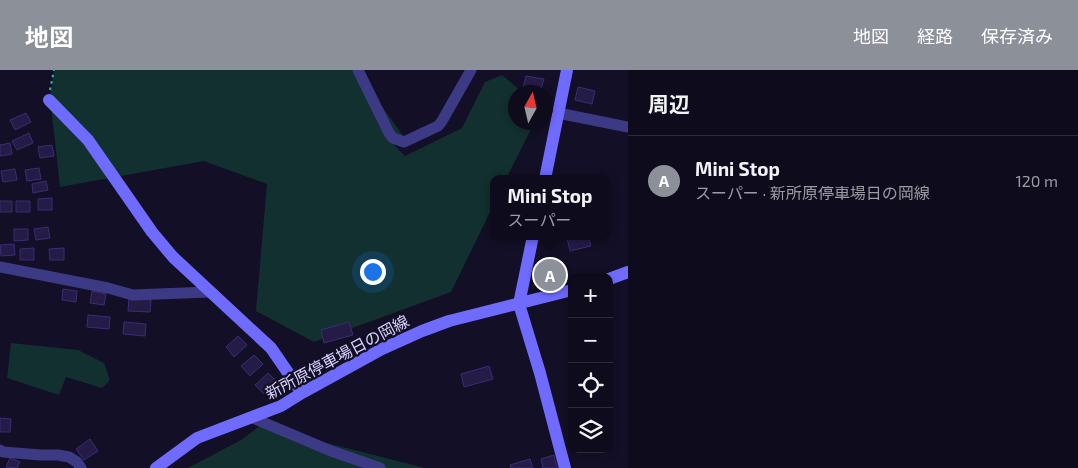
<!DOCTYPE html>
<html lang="ja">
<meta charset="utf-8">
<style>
:root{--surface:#0e0b1c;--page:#1c1929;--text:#f1f3f6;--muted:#9b9ba3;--line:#2e2b3b;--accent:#8c9099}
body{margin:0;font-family:"Exo 2","Noto Sans JP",sans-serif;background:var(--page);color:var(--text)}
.controls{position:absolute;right:15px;bottom:15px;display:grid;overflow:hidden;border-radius:10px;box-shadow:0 2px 8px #0003}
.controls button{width:45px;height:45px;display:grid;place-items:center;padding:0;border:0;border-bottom:1px solid var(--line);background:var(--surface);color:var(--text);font:25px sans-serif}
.compass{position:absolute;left:508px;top:15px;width:45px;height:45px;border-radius:50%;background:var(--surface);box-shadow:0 2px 8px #0003;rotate:8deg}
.you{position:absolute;left:372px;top:201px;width:18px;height:18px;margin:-12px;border:4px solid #fff;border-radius:50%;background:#1a73e8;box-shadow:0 0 0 8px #1a73e833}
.badge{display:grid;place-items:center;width:32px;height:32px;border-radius:50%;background:var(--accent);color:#fff;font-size:16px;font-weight:700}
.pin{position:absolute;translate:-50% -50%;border:2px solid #fff;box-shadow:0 1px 5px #0006}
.popup{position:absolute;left:490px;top:105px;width:120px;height:65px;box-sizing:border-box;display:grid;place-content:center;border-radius:10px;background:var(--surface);filter:drop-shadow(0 1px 4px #0005);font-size:16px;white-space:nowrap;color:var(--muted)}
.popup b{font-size:19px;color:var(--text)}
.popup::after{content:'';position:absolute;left:50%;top:100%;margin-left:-10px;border:10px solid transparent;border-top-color:var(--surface)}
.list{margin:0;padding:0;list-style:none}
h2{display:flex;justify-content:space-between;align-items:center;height:65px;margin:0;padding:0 20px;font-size:21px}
h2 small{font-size:16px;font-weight:400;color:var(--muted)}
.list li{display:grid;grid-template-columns:32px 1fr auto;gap:15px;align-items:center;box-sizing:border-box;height:90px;padding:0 20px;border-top:1px solid var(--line)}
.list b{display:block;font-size:19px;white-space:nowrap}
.list p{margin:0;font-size:16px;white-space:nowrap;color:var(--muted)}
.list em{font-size:16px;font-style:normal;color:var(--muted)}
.icon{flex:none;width:28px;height:28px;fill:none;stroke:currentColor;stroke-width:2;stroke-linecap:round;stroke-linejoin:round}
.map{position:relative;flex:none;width:628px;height:398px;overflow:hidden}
header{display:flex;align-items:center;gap:30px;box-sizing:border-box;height:70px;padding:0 25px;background:var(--accent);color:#fff}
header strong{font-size:24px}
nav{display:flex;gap:28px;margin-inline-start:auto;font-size:18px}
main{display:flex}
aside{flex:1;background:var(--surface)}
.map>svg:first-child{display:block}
</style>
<header>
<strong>地図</strong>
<nav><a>地図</a><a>経路</a><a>保存済み</a></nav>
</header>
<main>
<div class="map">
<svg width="628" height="398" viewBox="0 0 628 398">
<rect width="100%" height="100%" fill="#130f26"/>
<!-- green -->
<path fill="#12302f" d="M 54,0 L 356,0 L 406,70 L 394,75 L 405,86 L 462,58 L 485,12 L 502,5 L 522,22 L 516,22 L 516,52 L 530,53 L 531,59 L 506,109 L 494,109 L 494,134 L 451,222 L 314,272 L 256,241 L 267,114 L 204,91 L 60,117 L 50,26 Z
M 11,273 L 78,280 L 104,293 L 110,310 L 102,318 L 66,307 L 59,325 L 7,308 Z
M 260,356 L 425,398 L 188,398 L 241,370 Z"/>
<!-- building -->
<path fill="#241b47" stroke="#3b2d73" d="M 526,6 L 544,9 L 540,22 L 523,18 Z
M 578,17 L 595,21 L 592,34 L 575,30 Z
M 26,43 L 31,52 L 15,60 L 10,50 Z
M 29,63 L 33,73 L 17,80 L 12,71 Z
M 10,73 L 12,84 L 0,86 L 0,75 Z
M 52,75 L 54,86 L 40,88 L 38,77 Z
M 39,98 L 41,109 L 27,111 L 25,100 Z
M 15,99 L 17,110 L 3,112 L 1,101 Z
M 46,111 L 48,120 L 33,123 L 32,114 Z
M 52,128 L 52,140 L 38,140 L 38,129 Z
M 0,131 L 12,131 L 12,142 L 0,142 Z
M 16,131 L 30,131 L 30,142 L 16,142 Z
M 48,157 L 50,168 L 36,170 L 34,159 Z
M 14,159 L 28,159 L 28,170 L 14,171 Z
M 574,166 L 588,166 L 591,176 L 570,181 L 567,168 Z
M 14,174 L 15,185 L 1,186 L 0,175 Z
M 34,178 L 34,190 L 20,190 L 20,179 Z
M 64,178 L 64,190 L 50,190 L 49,179 Z
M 63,219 L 77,221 L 76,232 L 62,230 Z
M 92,221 L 106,224 L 104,235 L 90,233 Z
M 129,228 L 151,230 L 150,242 L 128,241 Z
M 88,245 L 110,247 L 109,259 L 87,257 Z
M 124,252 L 146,254 L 145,266 L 123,264 Z
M 349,252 L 353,265 L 324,273 L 321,260 Z
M 238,266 L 247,275 L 234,287 L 226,277 Z
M 254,285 L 263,294 L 250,306 L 241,296 Z
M 489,296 L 493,309 L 464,317 L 461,304 Z
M 268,303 L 277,312 L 264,324 L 255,315 Z
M 0,348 L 11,349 L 10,362 L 0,362 Z
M 90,369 L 98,381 L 84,390 L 76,379 Z
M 554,385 L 557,398 L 543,398 L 541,389 Z
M 10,388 L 20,392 L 17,398 L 6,397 Z
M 530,389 L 533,398 L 511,398 L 510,395 Z"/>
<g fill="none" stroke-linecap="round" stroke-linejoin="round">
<!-- path -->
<path stroke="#2fb8b0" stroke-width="2" stroke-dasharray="2.5 4" stroke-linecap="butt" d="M 50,20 L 54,0"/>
<!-- street -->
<path stroke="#3d3a85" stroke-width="11" d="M 358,0 L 389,63 L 393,68 L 404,72 L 438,56 L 442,51 L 471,0
M 558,43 L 628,57
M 0,197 L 108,218 L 133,225 L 209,222
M 253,348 L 331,381 L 380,398
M 0,380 L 3,382 L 41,385 L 58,385 L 69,387 L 77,392 L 81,398"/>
<!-- secondary -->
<path stroke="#6f6bff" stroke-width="12" d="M 49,30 L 88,70 L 152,162 L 173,187 L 271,278 L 302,323
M 545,109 L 567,0
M 533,166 L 519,234 L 540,303 L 565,398
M 609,209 L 628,202
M 156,398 L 197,368 L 281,336 L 302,323 L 382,279 L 422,261 L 449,251 L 572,220"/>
</g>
<g text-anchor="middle" stroke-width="4.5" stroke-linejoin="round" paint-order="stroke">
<!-- street labels -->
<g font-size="16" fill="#d9d4ff" stroke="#130f26">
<text transform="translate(337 287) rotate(-28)" y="6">新所原停車場日の岡線</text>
</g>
</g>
</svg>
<div class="controls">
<button>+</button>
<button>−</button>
<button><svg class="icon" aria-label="locate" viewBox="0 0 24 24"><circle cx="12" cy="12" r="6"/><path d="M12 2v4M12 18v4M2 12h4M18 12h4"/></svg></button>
<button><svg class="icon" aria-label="layers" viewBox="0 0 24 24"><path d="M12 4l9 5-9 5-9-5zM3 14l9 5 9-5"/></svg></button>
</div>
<svg class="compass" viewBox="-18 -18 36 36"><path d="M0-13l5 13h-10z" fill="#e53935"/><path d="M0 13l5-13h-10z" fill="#9b9ba3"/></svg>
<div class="you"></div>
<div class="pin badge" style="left:550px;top:205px">A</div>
<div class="popup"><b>Mini Stop</b>スーパー</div>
</div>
<aside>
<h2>周辺<small></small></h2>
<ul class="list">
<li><span class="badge">A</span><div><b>Mini Stop</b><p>スーパー · 新所原停車場日の岡線</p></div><em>120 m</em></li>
</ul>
</aside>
</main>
